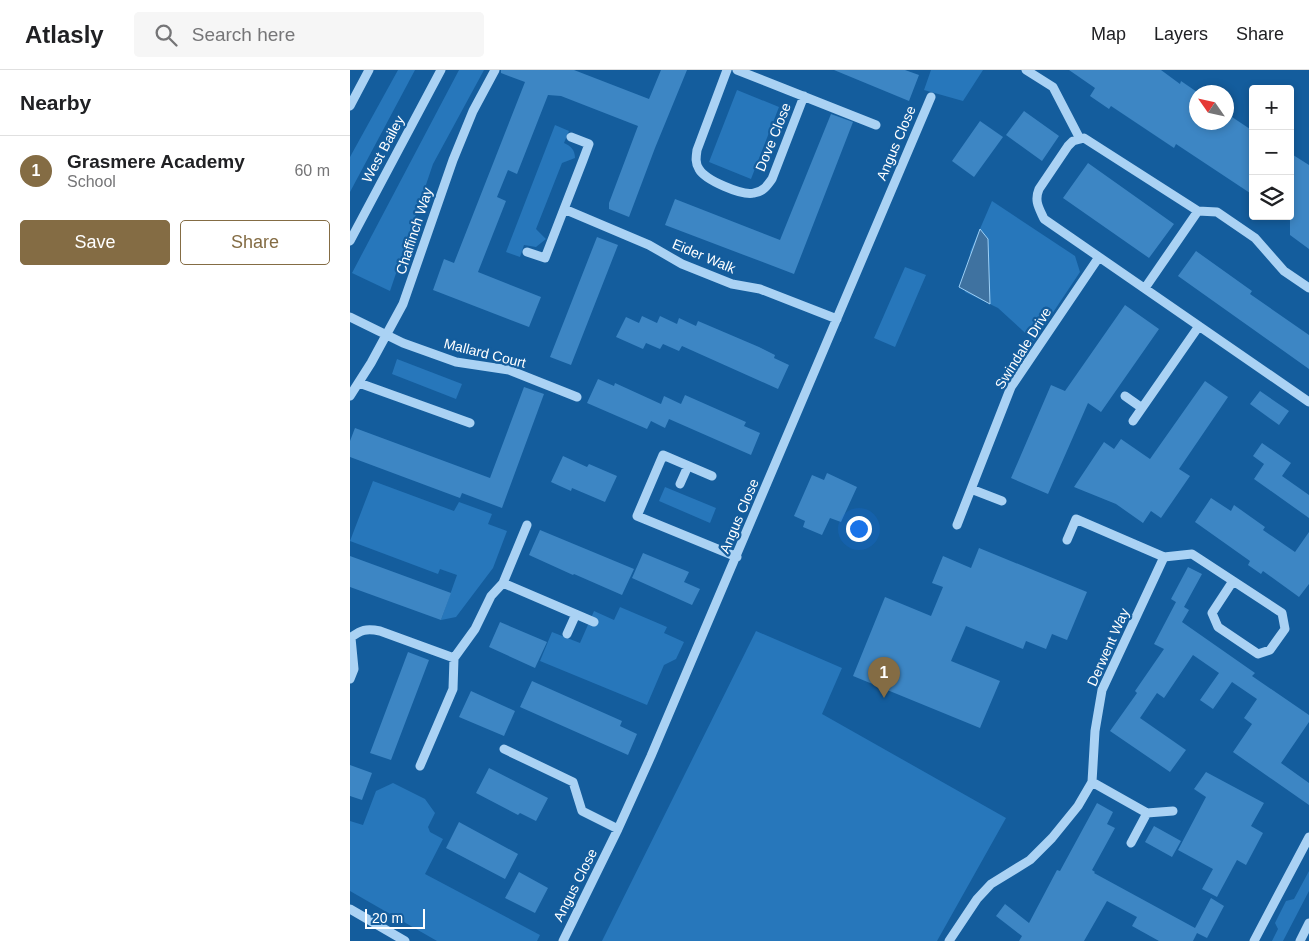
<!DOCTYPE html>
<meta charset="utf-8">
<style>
:root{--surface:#fff;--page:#f6f6f6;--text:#202124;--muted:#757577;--line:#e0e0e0;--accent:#846c44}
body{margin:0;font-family:Arial,sans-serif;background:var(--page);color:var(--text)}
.controls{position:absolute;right:15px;top:15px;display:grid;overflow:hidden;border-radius:5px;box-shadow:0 2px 8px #0003}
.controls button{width:45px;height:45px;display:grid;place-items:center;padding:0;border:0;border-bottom:1px solid var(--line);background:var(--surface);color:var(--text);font:25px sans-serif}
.compass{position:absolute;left:839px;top:15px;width:45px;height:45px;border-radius:50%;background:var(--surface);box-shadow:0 2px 8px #0003;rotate:304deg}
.scale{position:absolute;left:15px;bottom:12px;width:60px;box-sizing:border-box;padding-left:5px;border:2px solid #fff;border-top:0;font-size:14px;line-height:18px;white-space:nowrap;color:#fff;-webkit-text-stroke:4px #145d9d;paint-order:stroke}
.you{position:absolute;left:508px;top:458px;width:18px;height:18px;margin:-12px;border:4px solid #fff;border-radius:50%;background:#1a73e8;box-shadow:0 0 0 8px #1a73e833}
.badge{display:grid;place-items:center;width:32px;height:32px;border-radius:50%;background:var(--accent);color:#fff;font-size:16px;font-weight:700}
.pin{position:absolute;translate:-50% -41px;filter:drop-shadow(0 1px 2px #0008)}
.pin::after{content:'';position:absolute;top:26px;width:18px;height:15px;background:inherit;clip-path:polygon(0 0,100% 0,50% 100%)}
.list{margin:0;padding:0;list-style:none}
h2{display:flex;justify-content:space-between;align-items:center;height:65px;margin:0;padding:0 20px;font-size:21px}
h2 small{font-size:16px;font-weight:400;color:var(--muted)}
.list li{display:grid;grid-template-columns:32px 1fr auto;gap:15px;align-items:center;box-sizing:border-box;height:70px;padding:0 20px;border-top:1px solid var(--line)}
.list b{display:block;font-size:19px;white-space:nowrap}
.list p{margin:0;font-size:16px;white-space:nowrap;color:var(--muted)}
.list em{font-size:16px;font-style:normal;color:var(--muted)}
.actions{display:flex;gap:10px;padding:15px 20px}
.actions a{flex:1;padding:11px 0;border:1px solid var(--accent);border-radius:5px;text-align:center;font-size:18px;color:var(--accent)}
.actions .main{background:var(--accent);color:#fff}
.icon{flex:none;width:28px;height:28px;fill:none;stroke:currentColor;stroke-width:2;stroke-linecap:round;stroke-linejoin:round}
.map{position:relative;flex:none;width:959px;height:871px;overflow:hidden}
header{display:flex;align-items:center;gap:30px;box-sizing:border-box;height:70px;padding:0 25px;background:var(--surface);border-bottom:1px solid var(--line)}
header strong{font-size:24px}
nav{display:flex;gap:28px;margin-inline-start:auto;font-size:18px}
.search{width:350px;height:45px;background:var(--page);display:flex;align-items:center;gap:12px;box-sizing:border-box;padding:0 18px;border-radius:5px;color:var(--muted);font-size:19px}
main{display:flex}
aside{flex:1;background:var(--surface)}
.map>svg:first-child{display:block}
</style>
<header>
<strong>Atlasly</strong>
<div class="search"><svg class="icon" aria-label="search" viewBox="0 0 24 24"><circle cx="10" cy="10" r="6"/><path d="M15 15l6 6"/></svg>Search here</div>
<nav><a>Map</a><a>Layers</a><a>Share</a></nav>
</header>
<main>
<aside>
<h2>Nearby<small></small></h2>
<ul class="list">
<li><span class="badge">1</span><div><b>Grasmere Academy</b><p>School</p></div><em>60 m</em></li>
</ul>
<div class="actions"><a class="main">Save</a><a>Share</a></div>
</aside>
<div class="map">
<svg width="959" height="871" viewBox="0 0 959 871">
<rect width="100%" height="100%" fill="#145d9d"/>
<!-- green -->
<path fill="#2777bb" d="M 48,0 L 65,0 L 0,122 L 0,87 Z
M 109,0 L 134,0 L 83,94 L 40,221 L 2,203 Z
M 581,0 L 633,0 L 613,31 L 574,20 Z
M 387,20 L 429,37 L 401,109 L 359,92 Z
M 205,55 L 219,61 L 214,73 C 221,76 225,80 225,88 L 212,93 L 186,159 L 196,169 L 186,177 L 174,175 L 170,187 L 156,182 Z
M 642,131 L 725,186 L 730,202 L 684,271 L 648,238 L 615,222 L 622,194 L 620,182 Z
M 555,197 L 576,205 L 545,277 L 524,268 Z
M 47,289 L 112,314 L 106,329 L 42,304 Z
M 23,411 L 104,441 L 109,432 L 142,444 L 138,454 L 157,461 L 143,498 L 106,547 L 91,550 L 107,505 L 90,499 L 88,504 L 0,471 Z
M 315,417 L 366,438 L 360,453 L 309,431 Z
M 270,537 L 317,557 L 314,563 L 334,572 L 326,589 L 314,595 L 297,635 L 190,591 L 202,562 L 230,573 L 244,541 L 264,550 Z
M 406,561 L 492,598 L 472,644 L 656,748 L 587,871 L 252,871 Z
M 43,713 L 75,729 L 85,743 L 78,757 L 80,762 L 93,769 L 75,804 L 190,865 L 187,871 L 87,871 L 0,821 L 0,751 L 13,755 L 26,721 Z
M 959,801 L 959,821 L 933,871 L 922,871 L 928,859 L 925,853 L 936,831 L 944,829 Z"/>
<!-- water -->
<path fill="#3f72a0" stroke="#9ccff6" d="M 630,159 L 638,169 L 640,234 L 609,217 Z"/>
<!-- building -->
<path fill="#3d86c4" d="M 151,0 L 224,0 L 299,29 L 311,0 L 337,0 L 305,78 L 279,147 L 259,139 L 259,133 L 288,56 L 211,26 L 198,25 L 167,104 L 158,100 L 147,127 L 156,131 L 128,202 L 191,227 L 179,257 L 83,220 L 94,189 L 104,193 L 175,12 L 151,3 Z
M 484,0 L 555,0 L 569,5 L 559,31 Z
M 719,0 L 811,0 L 830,14 L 831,11 L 847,22 L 846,52 L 876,52 L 876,43 L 903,61 L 903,125 L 826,74 L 824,78 L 761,36 L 759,39 L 740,26 L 745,18 Z
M 674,41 L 709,66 L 692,91 L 656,65 Z
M 481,44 L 503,52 L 444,204 L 315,155 L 325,129 L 430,170 Z
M 630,51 L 653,67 L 624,107 L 602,91 Z
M 940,83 L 959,95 L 959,179 L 940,165 Z
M 738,93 L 824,154 L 799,188 L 713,128 Z
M 247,167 L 268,175 L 221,295 L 200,287 Z
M 846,181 L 902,221 L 900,224 L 959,265 L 959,299 L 828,206 Z
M 775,235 L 809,259 L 751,342 L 738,333 L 698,424 L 661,408 L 701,315 L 715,321 Z
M 292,246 L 307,253 L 310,246 L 327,254 L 329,248 L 346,256 L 348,251 L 409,277 L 425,285 L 424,288 L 439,295 L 428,319 L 332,276 L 329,281 L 313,274 L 310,279 L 296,273 L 293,279 L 266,267 L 276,247 L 289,253 Z
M 248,309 L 264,316 L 265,313 L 311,334 L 314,326 L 331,334 L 335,325 L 396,352 L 394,356 L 410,363 L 401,385 L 319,349 L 315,358 L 301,351 L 297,359 L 237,333 Z
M 855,311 L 878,327 L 829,399 L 840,406 L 811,448 L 801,441 L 793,453 L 766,434 L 724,417 L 754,372 L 764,379 L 771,369 L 800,389 Z
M 174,317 L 194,324 L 152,438 L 112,423 L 110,428 L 0,387 L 0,371 L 5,358 L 140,408 Z
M 910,321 L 939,341 L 929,355 L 900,334 Z
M 912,373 L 941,393 L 932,406 L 959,425 L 959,448 L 904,409 L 914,394 L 903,386 Z
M 213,386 L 237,397 L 239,394 L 267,406 L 255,432 L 222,418 L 221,421 L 201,412 Z
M 477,403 L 507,417 L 491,452 L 480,448 L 472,465 L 453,457 L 455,451 L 444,446 L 462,405 L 474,410 Z
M 861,428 L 881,441 L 884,435 L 915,457 L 913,460 L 945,482 L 959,462 L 959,514 L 949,527 L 913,501 L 911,504 L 898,495 L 900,491 L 845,452 Z
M 190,460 L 284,499 L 272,525 L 224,504 L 223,505 L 179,485 Z
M 629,478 L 737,522 L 717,570 L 702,564 L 696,579 L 676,571 L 673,579 L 616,556 L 601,591 L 650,611 L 630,658 L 503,606 L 535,527 L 581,546 L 593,517 L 582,513 L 593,486 L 621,498 Z
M 293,483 L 339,502 L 334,512 L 350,519 L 342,535 L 282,508 Z
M 0,486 L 101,523 L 91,550 L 0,517 Z
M 838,497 L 852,504 L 834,537 L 821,529 Z
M 826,532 L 839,540 L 832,552 L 905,603 L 902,606 L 959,645 L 959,652 L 931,693 L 959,713 L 959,735 L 883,682 L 902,654 L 894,648 L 907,629 L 882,612 L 863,639 L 850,630 L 869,603 L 843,585 L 814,628 L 807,623 L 790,648 L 836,680 L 820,702 L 760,661 L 787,623 L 785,621 L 814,579 L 804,574 Z
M 150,552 L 197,572 L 185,598 L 139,577 Z
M 58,582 L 79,590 L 41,690 L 20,683 Z
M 182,611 L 272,651 L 270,656 L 287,664 L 278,685 L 170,637 Z
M 121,621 L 165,641 L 154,666 L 109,647 Z
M 0,695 L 22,703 L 12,730 L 0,726 Z
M 139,698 L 198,728 L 186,751 L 170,743 L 168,745 L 126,723 Z
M 856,702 L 914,733 L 901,756 L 913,763 L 896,795 L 887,790 L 867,827 L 852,819 L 863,799 L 828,780 L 856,727 L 844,719 Z
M 747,733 L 763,742 L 757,754 L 765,758 L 742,800 L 745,802 L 744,803 L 845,858 L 861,828 L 874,836 L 857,868 L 847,863 L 843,871 L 809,871 L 782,856 L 787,847 L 757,831 L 734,871 L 669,871 L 672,866 L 646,846 L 655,834 L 679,853 L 707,800 L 710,801 Z
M 109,752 L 168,784 L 155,809 L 96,778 Z
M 804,756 L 831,771 L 822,787 L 795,772 Z
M 169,802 L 198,818 L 185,843 L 155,828 Z"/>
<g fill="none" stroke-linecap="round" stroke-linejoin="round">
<!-- minor -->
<path stroke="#aad2f4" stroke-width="9" d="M 377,0 L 347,80 C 346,87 345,93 349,99 C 355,110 392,126 404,123 C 413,122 417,116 422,109 L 454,26
M 387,0 L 526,55
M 676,0 L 703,17 L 730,69
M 0,36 L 19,0
M 214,139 L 299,175 L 332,194 L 382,214 L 410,219 L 487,249
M 0,171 L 91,0
M 177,182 L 195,188 L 233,90 L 239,74 L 221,67
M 795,218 L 848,141
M 959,218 L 934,201 L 905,168 L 867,142 L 848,141 L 734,68 L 723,71 L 718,76 L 689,119 C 684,131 689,138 694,149 L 959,332
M 0,247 L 53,273 L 106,292 L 159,300 L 227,327
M 9,313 L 120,353
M 0,326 L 21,293 L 53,234 L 103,90 L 123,41 L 145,0
M 775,326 L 792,338
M 783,351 L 849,256
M 362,406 L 313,385 L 287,446 L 387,487
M 330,414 L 338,396
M 621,419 L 652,431
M 607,455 L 661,317 L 749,187
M 814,487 L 842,484 L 932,543 L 935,559 L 920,580 L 908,584 L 868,557 L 862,543 L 883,511
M 153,513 L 244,552
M 217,564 L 226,544
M 0,568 C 11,560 16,558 30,561 L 104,588
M 0,609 L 4,599 L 1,568
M 154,679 L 223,712 L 232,741 L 268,759
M 70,696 L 103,619 L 104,588 L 125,559 L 141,526 L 153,513 L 177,455
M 742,712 L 797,743 L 823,741
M 781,773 L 797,743
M 0,839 L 55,871
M 213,871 L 268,759 L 301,686 L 581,27
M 599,871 L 627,829 L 641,814 L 680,790 L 702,768 L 728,736 L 742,712 L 745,661 L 752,620 L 814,487 L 726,449 L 717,470
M 904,871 L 959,767
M 950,871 L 959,853"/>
</g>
<g text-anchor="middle" stroke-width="4.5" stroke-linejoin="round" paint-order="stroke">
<!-- street labels -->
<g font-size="14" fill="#fff" stroke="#145d9d">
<text transform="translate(423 67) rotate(-68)" y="5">Dove Close</text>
<text transform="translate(546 73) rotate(-67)" y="5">Angus Close</text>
<text transform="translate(33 79) rotate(-62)" y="5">West Bailey</text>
<text transform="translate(64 161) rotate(-72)" y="5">Chaffinch Way</text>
<text transform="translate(354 186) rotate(23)" y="5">Eider Walk</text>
<text transform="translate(673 278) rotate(-58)" y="5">Swindale Drive</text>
<text transform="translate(135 283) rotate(14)" y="5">Mallard Court</text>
<text transform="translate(389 446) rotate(-67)" y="5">Angus Close</text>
<text transform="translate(758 577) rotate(-66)" y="5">Derwent Way</text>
<text transform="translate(225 815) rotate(-63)" y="5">Angus Close</text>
</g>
</g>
</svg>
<div class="controls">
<button>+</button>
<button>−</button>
<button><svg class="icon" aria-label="layers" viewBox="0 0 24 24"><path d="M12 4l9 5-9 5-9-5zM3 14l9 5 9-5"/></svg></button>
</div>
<svg class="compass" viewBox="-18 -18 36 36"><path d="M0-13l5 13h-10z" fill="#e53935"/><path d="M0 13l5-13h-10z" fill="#757577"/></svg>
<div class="scale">20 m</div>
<div class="you"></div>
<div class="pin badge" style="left:534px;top:628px">1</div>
</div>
</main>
